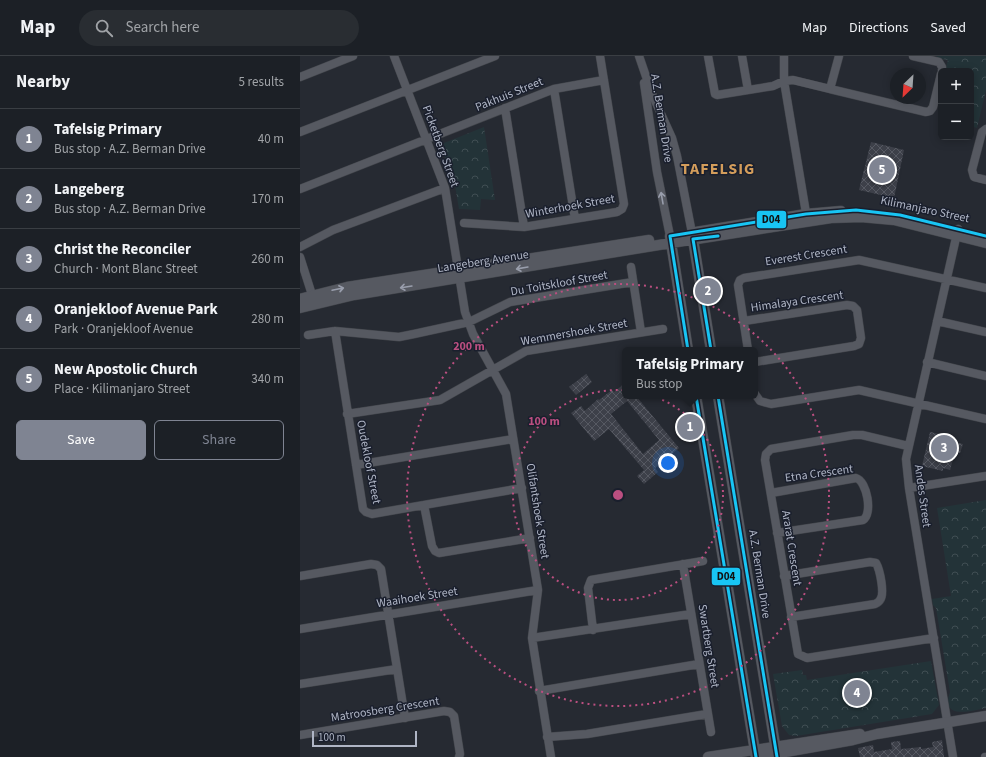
<!DOCTYPE html>
<meta charset="utf-8">
<style>
:root{--surface:#1c2026;--page:#292d32;--text:#f1f3f6;--muted:#a0a3a7;--line:#3a3e43;--accent:#7f8492}
body{margin:0;font-family:"Source Sans 3",sans-serif;background:var(--page);color:var(--text)}
.controls{position:absolute;right:12px;top:12px;display:grid;overflow:hidden;border-radius:6px;box-shadow:0 2px 10px #0003}
.controls button{width:36px;height:36px;display:grid;place-items:center;padding:0;border:0;border-bottom:1px solid var(--line);background:var(--surface);color:var(--text);font:20px sans-serif}
.compass{position:absolute;left:590px;top:12px;width:36px;height:36px;border-radius:50%;background:var(--surface);box-shadow:0 2px 10px #0003;rotate:205deg}
.scale{position:absolute;left:12px;bottom:10px;width:105px;box-sizing:border-box;padding-left:4px;border:2px solid #afb5c5;border-top:0;font-size:11px;line-height:14px;white-space:nowrap;color:#afb5c5;-webkit-text-stroke:3px #1a1f2d;paint-order:stroke}
.you{position:absolute;left:368px;top:407px;width:14px;height:14px;margin:-10px;border:3px solid #fff;border-radius:50%;background:#1a73e8;box-shadow:0 0 0 6px #1a73e833}
.badge{display:grid;place-items:center;width:26px;height:26px;border-radius:50%;background:var(--accent);color:#fff;font-size:13px;font-weight:700}
.pin{position:absolute;translate:-50% -50%;border:2px solid #fff;box-shadow:0 1px 4px #0006}
.popup{position:absolute;left:322px;top:291px;width:136px;height:52px;box-sizing:border-box;display:grid;place-content:center;border-radius:6px;background:var(--surface);filter:drop-shadow(0 1px 3px #0005);font-size:13px;white-space:nowrap;color:var(--muted)}
.popup b{font-size:15px;color:var(--text)}
.popup::after{content:'';position:absolute;left:50%;top:100%;margin-left:-8px;border:8px solid transparent;border-top-color:var(--surface)}
.list{margin:0;padding:0;list-style:none}
h2{display:flex;justify-content:space-between;align-items:center;height:52px;margin:0;padding:0 16px;font-size:17px}
h2 small{font-size:13px;font-weight:400;color:var(--muted)}
.list li{display:grid;grid-template-columns:26px 1fr auto;gap:12px;align-items:center;box-sizing:border-box;height:60px;padding:0 16px;border-top:1px solid var(--line)}
.list b{display:block;font-size:15px;white-space:nowrap}
.list p{margin:0;font-size:13px;white-space:nowrap;color:var(--muted)}
.list em{font-size:13px;font-style:normal;color:var(--muted)}
.actions{display:flex;gap:8px;padding:12px 16px}
.actions a{flex:1;padding:9px 0;border:1px solid var(--accent);border-radius:6px;text-align:center;font-size:14px;color:var(--accent)}
.actions .main{background:var(--accent);color:#fff}
.icon{flex:none;width:22px;height:22px;fill:none;stroke:currentColor;stroke-width:2;stroke-linecap:round;stroke-linejoin:round}
.map{position:relative;flex:none;width:686px;height:701px;overflow:hidden}
header{display:flex;align-items:center;gap:24px;box-sizing:border-box;height:56px;padding:0 20px;background:var(--surface);border-bottom:1px solid var(--line)}
header strong{font-size:19px}
nav{display:flex;gap:22px;margin-inline-start:auto;font-size:14px}
.search{width:280px;height:36px;background:var(--page);display:flex;align-items:center;gap:10px;box-sizing:border-box;padding:0 14px;border-radius:22px;color:var(--muted);font-size:15px}
main{display:flex}
aside{flex:1;background:var(--surface)}
.map>svg:first-child{display:block}
</style>
<header>
<strong>Map</strong>
<div class="search"><svg class="icon" aria-label="search" viewBox="0 0 24 24"><circle cx="10" cy="10" r="6"/><path d="M15 15l6 6"/></svg>Search here</div>
<nav><a>Map</a><a>Directions</a><a>Saved</a></nav>
</header>
<main>
<aside>
<h2>Nearby<small>5 results</small></h2>
<ul class="list">
<li><span class="badge">1</span><div><b>Tafelsig Primary</b><p>Bus stop · A.Z. Berman Drive</p></div><em>40 m</em></li>
<li><span class="badge">2</span><div><b>Langeberg</b><p>Bus stop · A.Z. Berman Drive</p></div><em>170 m</em></li>
<li><span class="badge">3</span><div><b>Christ the Reconciler</b><p>Church · Mont Blanc Street</p></div><em>260 m</em></li>
<li><span class="badge">4</span><div><b>Oranjekloof Avenue Park</b><p>Park · Oranjekloof Avenue</p></div><em>280 m</em></li>
<li><span class="badge">5</span><div><b>New Apostolic Church</b><p>Place · Kilimanjaro Street</p></div><em>340 m</em></li>
</ul>
<div class="actions"><a class="main">Save</a><a>Share</a></div>
</aside>
<div class="map">
<svg width="686" height="701" viewBox="0 0 686 701">
<defs>
<pattern id="forest-crowns" width="20" height="18" patternUnits="userSpaceOnUse"><rect width="20" height="18" fill="#233338"/><path d="M2 6a3 3 0 1 1 6 0M12 15a3 3 0 1 1 6 0" fill="none" stroke="#404e53"/></pattern>
<pattern id="building-cross-hatch" width="8" height="8" patternUnits="userSpaceOnUse"><rect width="8" height="8" fill="#3d4049"/><path d="M0 0l8 8M0 8l8-8" fill="none" stroke="#565962"/></pattern>
</defs>
<rect width="100%" height="100%" fill="#262a32"/>
<!-- forest -->
<path fill="url(#forest-crowns)" d="M 637,0 L 686,0 L 686,34 L 677,72 L 671,70 L 671,15 L 645,15 L 648,4 L 636,2 Z
M 184,71 L 195,144 L 181,143 L 180,154 L 159,153 L 154,124 L 142,94 L 144,87 Z
M 686,444 L 686,652 C 671,655 640,664 650,636 L 636,552 L 633,549 L 632,543 L 651,540 L 637,452 Z
M 631,605 L 639,649 L 632,658 L 496,680 L 489,679 L 482,670 L 473,618 L 502,614 L 503,619 L 506,619 L 507,624 Z"/>
<!-- building -->
<path fill="url(#building-cross-hatch)" fill-rule="evenodd" d="M 571,86 L 604,94 L 594,142 L 559,134 Z
M 286,318 L 292,326 L 276,339 L 269,331 Z
M 325,327 L 325,340 L 336,340 L 379,392 L 355,412 L 358,416 L 344,428 L 337,420 L 344,414 L 309,373 L 294,385 L 271,357 L 281,350 L 285,355 L 298,343 L 299,344 L 312,334 L 314,336 ZM 327,345 L 359,384 L 343,398 L 311,358 Z
M 630,376 L 655,381 L 653,386 L 663,388 L 660,397 L 655,396 L 650,414 L 643,412 L 643,415 L 622,410 Z
M 642,684 L 644,701 L 560,701 L 558,692 L 573,689 L 574,696 L 592,693 L 591,686 L 600,685 L 601,693 L 621,691 L 621,693 L 633,691 L 632,686 Z"/>
<g fill="none" stroke-linecap="round" stroke-linejoin="round">
<!-- minor casing -->
<g stroke="#42454b" stroke-width="9">
<path id="minor" d="M 94,0 L 145,132 L 165,256 L 173,278 L 206,338 L 238,534 L 232,582 L 251,701
M 339,0 L 352,38 L 372,82 L 377,100 L 392,177
M 408,0 L 415,38 L 417,39 L 473,30 L 484,25 L 493,24 L 530,33
M 442,0 L 448,34
M 484,0 L 484,25 L 507,163
M 539,0 L 530,33 L 626,56 L 630,55 L 633,51 L 641,18
M 613,0 L 639,6 L 642,11 L 642,15
M 0,21 L 53,0
M 344,27 L 357,116 L 370,180
M 254,33 L 275,163
M 205,52 L 224,171
M 686,73 L 682,76 L 672,114 L 674,121 L 686,124
M 0,76 L 195,0
M 0,133 L 254,33 L 304,24
M 164,167 L 224,171 L 317,156 L 322,153 L 324,148 L 300,0
M 0,191 L 33,174 L 145,132
M 0,201 L 14,245
M 331,211 L 341,276
M 444,265 L 547,249 L 553,250 L 557,254 L 561,282 L 559,288 L 554,290 L 455,306
M 637,265 L 686,276
M 35,275 L 63,453 L 66,456 L 72,458 L 222,432
M 8,279 L 35,275 L 99,281 L 114,278 L 169,266 L 210,246 L 333,226
M 448,294 L 438,229 L 440,224 L 444,222 L 559,204 L 686,232
M 627,306 L 686,320
M 455,338 L 460,345 L 471,348 L 559,334 L 686,363
M 47,358 L 140,344 L 226,295 L 363,273
M 608,390 L 562,379 L 553,379 L 471,393 L 466,398 L 465,404 L 498,598 L 507,602 L 634,582
M 56,409 L 213,383
M 609,432 L 686,420
M 471,437 L 556,422 C 567,425 573,458 563,464 L 477,477
M 124,449 L 132,490 L 135,495 L 139,497 L 230,482
M 383,508 L 411,676
M 0,520 L 71,508 L 77,509 L 81,513 L 105,662
M 484,520 L 570,506 L 576,507 C 580,514 585,538 580,544 C 579,546 577,547 575,548 L 491,561
M 0,573 L 238,534
M 293,574 L 288,532 L 291,524 L 403,505
M 232,582 L 391,558
M 0,628 L 97,613
M 239,635 L 399,608
M 0,679 L 144,655 L 150,656 L 154,660 L 160,698 L 159,701
M 247,681 L 287,678 L 407,658
M 653,701 L 609,432 L 606,403 L 658,173
M 685,701 L 686,701"/>
</g>
<!-- tertiary casing -->
<g stroke="#42454b" stroke-width="11">
<path id="tertiary" d="M 396,176 L 506,158 L 541,155
M 392,177 L 411,294
M 370,180 L 388,294
M 0,243 L 47,231 L 349,184
M 0,252 L 54,239 L 371,187 L 531,162 L 561,161 L 594,164 L 686,187
M 396,340 L 456,701
M 418,340 L 477,701
M 408,701 L 560,678
M 458,701 L 553,684 L 577,678 L 686,660"/>
</g>
<!-- minor -->
<use href="#minor" stroke="#565961" stroke-width="8"/>
<!-- tertiary -->
<use href="#tertiary" stroke="#565961" stroke-width="10"/>
<!-- bus-1 casing -->
<g stroke="#1a1f2d" stroke-width="6">
<path id="bus-1" d="M 388,294 L 370,180 L 506,158 L 556,154 L 600,159 L 686,180
M 411,294 L 393,183 L 418,180
M 396,340 L 456,701
M 418,340 L 477,701"/>
</g>
<!-- bus-1 -->
<use href="#bus-1" stroke="#18c5f4" stroke-width="3"/>
</g>
<!-- one-way arrows -->
<defs><path id="oneway-shaft" d="M-6 0H5M1.5-3L5.5 0L1.5 3" fill="none" stroke-width="1.6" stroke-linecap="round" stroke-linejoin="round"/></defs>
<g stroke="#999eac">
<use href="#oneway-shaft" transform="translate(362 142) rotate(-100)"/>
<use href="#oneway-shaft" transform="translate(222 212) rotate(170)"/>
<use href="#oneway-shaft" transform="translate(106 231) rotate(171)"/>
<use href="#oneway-shaft" transform="translate(38 233) rotate(-12)"/>
</g>
<!-- distance rings -->
<g fill="none" stroke="#bb4f80" stroke-width="2" stroke-dasharray="2 4">
<circle cx="318" cy="439" r="105"/>
<circle cx="318" cy="439" r="211"/>
</g>
<g text-anchor="middle" stroke-width="3" stroke-linejoin="round" paint-order="stroke">
<!-- street labels -->
<g font-size="12" fill="#afb5c5" stroke="#1a1f2d">
<text transform="translate(209 38) rotate(-22)" y="4">Pakhuis Street</text>
<text transform="translate(362 62) rotate(81)" y="4">A.Z. Berman Drive</text>
<text transform="translate(141 90) rotate(70)" y="4">Picketberg Street</text>
<text transform="translate(270 150) rotate(-10)" y="4">Winterhoek Street</text>
<text transform="translate(625 153) rotate(12)" y="4">Kilimanjaro Street</text>
<text transform="translate(506 199) rotate(-9)" y="4">Everest Crescent</text>
<text transform="translate(183 205) rotate(-9)" y="4">Langeberg Avenue</text>
<text transform="translate(259 227) rotate(-10)" y="4">Du Toitskloof Street</text>
<text transform="translate(497 245) rotate(-8)" y="4">Himalaya Crescent</text>
<text transform="translate(274 276) rotate(-10)" y="4">Wemmershoek Street</text>
<text transform="translate(69 406) rotate(79)" y="4">Oudekloof Street</text>
<text transform="translate(519 417) rotate(-8)" y="4">Etna Crescent</text>
<text transform="translate(623 440) rotate(82)" y="4">Andes Street</text>
<text transform="translate(238 455) rotate(81)" y="4">Olifantshoek Street</text>
<text transform="translate(492 492) rotate(81)" y="4">Ararat Crescent</text>
<text transform="translate(460 518) rotate(81)" y="4">A.Z. Berman Drive</text>
<text transform="translate(117 541) rotate(-9)" y="4">Waaihoek Street</text>
<text transform="translate(409 590) rotate(81)" y="4">Swartberg Street</text>
<text transform="translate(85 653) rotate(-9)" y="4">Matroosberg Crescent</text>
</g>
<!-- district labels -->
<g font-size="16" font-weight="bold" letter-spacing="1" fill="#d39d5b" stroke="#1a1f2d">
<text x="418" y="118">TAFELSIG</text>
</g>
</g>
<circle cx="318" cy="439" r="6" fill="#bb4f80" stroke="#1a1f2d" stroke-width="2"/>
<g font-size="12" text-anchor="middle" font-weight="bold" fill="#bb4f80" stroke="#1a1f2d" stroke-width="3" stroke-linejoin="round" paint-order="stroke">
<text x="169" y="294">200 m</text>
<text x="244" y="369">100 m</text>
</g>
<g stroke="#1a1f2d" stroke-width="1.5">
<rect x="456" y="154" width="31" height="19" rx="4" fill="#18c5f4"/>
<rect x="411" y="511" width="30" height="19" rx="4" fill="#18c5f4"/>
</g>
<g font-size="11" text-anchor="middle" font-weight="bold" fill="#111">
<text x="471" y="167">D04</text>
<text x="426" y="524">D04</text>
</g>
</svg>
<div class="controls">
<button>+</button>
<button>−</button>
</div>
<svg class="compass" viewBox="-18 -18 36 36"><path d="M0-13l5 13h-10z" fill="#e53935"/><path d="M0 13l5-13h-10z" fill="#a0a3a7"/></svg>
<div class="scale">100 m</div>
<div class="you"></div>
<div class="pin badge" style="left:390px;top:371px">1</div>
<div class="popup"><b>Tafelsig Primary</b>Bus stop</div>
<div class="pin badge" style="left:408px;top:235px">2</div>
<div class="pin badge" style="left:644px;top:392px">3</div>
<div class="pin badge" style="left:557px;top:637px">4</div>
<div class="pin badge" style="left:582px;top:114px">5</div>
</div>
</main>
